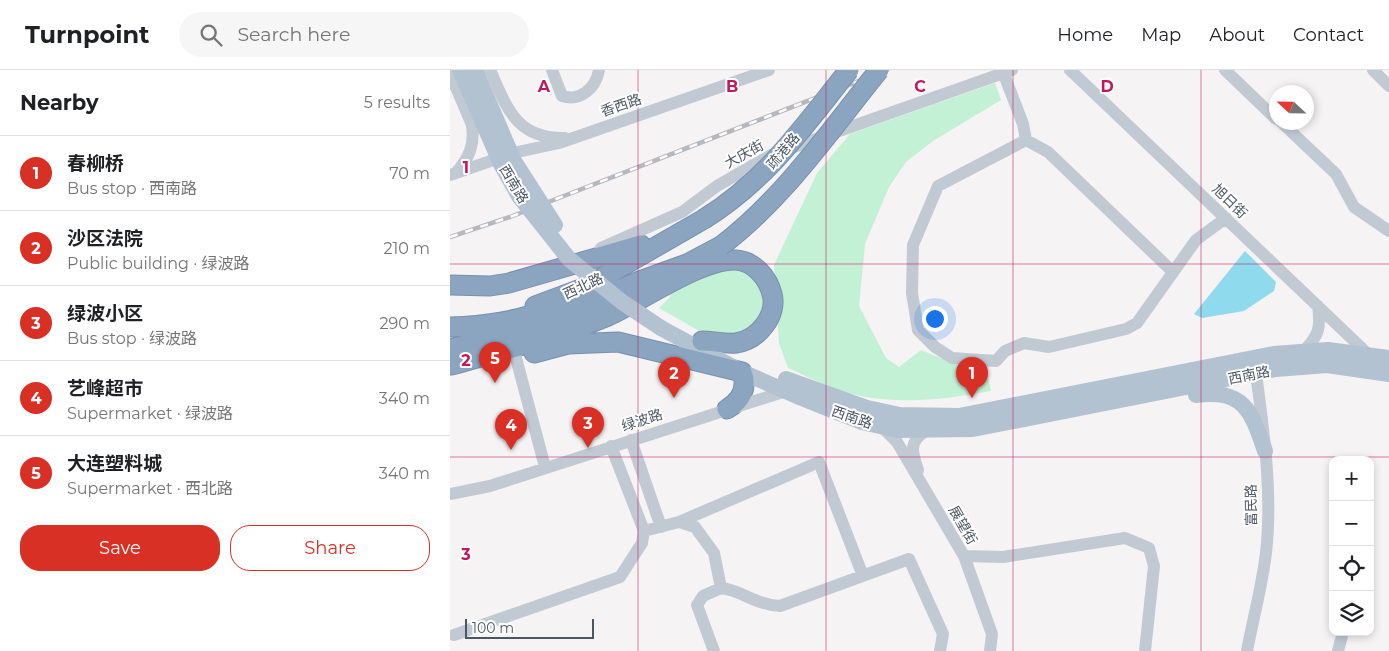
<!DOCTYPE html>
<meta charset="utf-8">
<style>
:root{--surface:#fff;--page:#f6f6f6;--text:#202124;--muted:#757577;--line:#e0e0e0;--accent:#d93025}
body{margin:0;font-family:Montserrat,"Noto Sans SC",sans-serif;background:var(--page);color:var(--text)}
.controls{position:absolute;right:15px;bottom:15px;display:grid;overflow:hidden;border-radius:10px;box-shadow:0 2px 8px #0003}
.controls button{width:45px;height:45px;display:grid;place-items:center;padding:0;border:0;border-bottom:1px solid var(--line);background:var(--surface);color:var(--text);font:25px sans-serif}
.compass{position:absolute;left:819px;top:15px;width:45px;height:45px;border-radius:50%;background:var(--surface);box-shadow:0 2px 8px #0003;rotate:292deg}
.scale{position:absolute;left:15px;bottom:12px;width:129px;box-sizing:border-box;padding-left:5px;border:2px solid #4a5661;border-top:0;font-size:14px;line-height:18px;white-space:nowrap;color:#4a5661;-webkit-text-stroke:4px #fff;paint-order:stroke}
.you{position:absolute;left:484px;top:248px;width:18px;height:18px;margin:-12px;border:4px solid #fff;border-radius:50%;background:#1a73e8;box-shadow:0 0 0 8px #1a73e833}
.badge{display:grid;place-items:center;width:32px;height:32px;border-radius:50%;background:var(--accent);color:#fff;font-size:16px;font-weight:700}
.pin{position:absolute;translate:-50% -41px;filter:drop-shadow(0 1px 2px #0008)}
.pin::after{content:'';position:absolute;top:26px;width:18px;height:15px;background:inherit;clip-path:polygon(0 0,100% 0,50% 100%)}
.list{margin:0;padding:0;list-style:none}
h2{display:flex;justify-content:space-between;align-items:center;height:65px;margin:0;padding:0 20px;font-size:21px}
h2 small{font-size:16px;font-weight:400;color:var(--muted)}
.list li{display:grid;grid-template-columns:32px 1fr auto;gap:15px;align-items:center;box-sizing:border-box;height:75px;padding:0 20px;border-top:1px solid var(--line)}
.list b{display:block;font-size:19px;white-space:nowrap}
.list p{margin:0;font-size:16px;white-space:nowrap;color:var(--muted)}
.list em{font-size:16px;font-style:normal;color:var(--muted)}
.actions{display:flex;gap:10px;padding:15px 20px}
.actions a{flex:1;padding:11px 0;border:1px solid var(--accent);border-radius:20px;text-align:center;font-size:18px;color:var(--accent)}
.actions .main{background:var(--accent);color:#fff}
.icon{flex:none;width:28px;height:28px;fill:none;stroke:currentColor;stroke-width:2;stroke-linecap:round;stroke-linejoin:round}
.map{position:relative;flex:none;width:939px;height:581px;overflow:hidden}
header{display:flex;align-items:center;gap:30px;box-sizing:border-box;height:70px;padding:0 25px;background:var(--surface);border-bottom:1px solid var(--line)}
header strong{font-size:24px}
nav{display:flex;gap:28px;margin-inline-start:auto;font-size:18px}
.search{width:350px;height:45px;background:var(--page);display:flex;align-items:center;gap:12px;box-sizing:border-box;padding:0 18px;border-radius:28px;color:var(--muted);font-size:19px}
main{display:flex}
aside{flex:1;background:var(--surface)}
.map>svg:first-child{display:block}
</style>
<header>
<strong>Turnpoint</strong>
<div class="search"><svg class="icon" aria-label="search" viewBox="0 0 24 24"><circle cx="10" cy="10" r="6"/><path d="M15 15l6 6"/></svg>Search here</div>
<nav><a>Home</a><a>Map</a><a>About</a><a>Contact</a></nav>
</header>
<main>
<aside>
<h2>Nearby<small>5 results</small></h2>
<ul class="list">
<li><span class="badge">1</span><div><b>春柳桥</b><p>Bus stop · 西南路</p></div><em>70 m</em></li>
<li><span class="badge">2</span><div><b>沙区法院</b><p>Public building · 绿波路</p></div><em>210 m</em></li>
<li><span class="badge">3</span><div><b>绿波小区</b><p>Bus stop · 绿波路</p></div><em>290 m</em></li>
<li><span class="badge">4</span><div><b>艺峰超市</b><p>Supermarket · 绿波路</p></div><em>340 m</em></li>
<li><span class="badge">5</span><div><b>大连塑料城</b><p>Supermarket · 西北路</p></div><em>340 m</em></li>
</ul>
<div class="actions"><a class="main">Save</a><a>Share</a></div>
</aside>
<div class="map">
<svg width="939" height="581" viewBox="0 0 939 581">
<rect width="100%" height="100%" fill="#f5f3f3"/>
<!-- green -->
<path fill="#c3f1d5" d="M 545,13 L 551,30 L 483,71 L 456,92 L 439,117 L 415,174 L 409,236 L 436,288 L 449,297 L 471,280 L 507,295 L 535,294 L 541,321 C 497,329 451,335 406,325 C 383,320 360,308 338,298 L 329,273 L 324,195 L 367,103 L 400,64 Z
M 284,198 C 310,210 317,214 314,244 L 290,266 L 251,262 L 209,238 L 220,227 L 220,218 L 266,202 Z"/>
<!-- water -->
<path fill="#90daee" d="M 795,181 L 826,212 L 824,221 L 794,241 L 752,248 L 744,244 Z"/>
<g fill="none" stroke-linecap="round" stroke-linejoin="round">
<!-- highway casing -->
<g stroke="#7690ad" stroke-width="21">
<path id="highway" d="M 0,215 L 40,216 L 59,213 L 191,175
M 85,236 L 136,217 L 254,149
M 0,257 C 37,256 66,251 101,239
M 71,264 L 187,212 L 237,194 L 271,176
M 0,279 L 39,270 L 63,268
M 84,283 L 118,274 L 168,272 L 292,302 C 298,318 291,331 277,339
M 2,295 C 54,280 108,267 158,246 C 190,232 252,188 286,190 C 304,191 318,208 322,224 C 328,245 308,270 286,273 C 275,274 263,271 252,271"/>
</g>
<!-- minor -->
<path stroke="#c1cad2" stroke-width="12" d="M 40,0 C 57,38 66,69 115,68
M 102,0 L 112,26 C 130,32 146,18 149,0
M 620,0 L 919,285
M 775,0 L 826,49
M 923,0 L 939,16
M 553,2 L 573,54 L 576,70 L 598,82 L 723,202
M 0,3 L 22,55 C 25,75 19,88 6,103
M 831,52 L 886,104 L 904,137 L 939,161
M 576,70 L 488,116 L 463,175 L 462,223 L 468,260 L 485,277 L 502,288 L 546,291 L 555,281 L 574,273 L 599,277 L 676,259 L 687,253 L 746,170 L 776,148
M 0,105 L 63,83 L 109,73 L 319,0
M 151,178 L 232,142 L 267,116 L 321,85 L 562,0
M 854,281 C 869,265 871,258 868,236
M 66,288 L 95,397
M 431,356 L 447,372 L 514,486 L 542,564 L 540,581
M 181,370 L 211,457
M 161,376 L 194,461 L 229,452 L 369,392 L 413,506
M 468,400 C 462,382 458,372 476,361
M 0,424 L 40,416 L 336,321
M 229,452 L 245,457 L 264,483 L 271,518 C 294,521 303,534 330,536 L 459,489 L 493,564 L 490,581
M 514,486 L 553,487 L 675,468 L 699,478 L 704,496 L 695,581
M 4,565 L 170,507 L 192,473 L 194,461
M 264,581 L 247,535 L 253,526 L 271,518
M 797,581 C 803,549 812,516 816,483 C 823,421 813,357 805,296
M 888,581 L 893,562"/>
<!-- major -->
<path stroke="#b3c2d1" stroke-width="16" d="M 211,258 L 292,302 L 347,326 L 412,352 L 448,360 L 523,359 L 826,299 L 877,295 L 939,304
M 336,309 L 417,338 L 450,345 L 509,346 L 824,284 L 878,280 L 939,288
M 746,325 C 794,319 801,340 815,381"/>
<!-- highway -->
<use href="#highway" stroke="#8ba5c1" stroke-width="19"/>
<!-- rail casing -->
<g stroke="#b5b8bd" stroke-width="4.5">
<path id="rail" d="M 0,167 L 60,147 L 437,0"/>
</g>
<!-- rail -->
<use href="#rail" stroke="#fff" stroke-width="2.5" stroke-dasharray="8" stroke-linecap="butt"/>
<!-- highway-bridge casing -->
<g stroke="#7690ad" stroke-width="21" stroke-linecap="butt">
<path id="highway-bridge" d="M 254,149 C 318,109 353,57 399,0
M 271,176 C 334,128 379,62 429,0"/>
</g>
<!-- major-bridge -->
<path stroke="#b3c2d1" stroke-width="16" d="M 10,0 L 52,96 L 69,126 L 119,189 L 172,232 L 211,258
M 25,0 L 64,91 L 105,155"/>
<!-- highway-bridge -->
<use href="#highway-bridge" stroke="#8ba5c1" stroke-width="19"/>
</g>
<!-- grid -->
<path fill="none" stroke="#c2185b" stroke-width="1" stroke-opacity="0.55" d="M 188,0 L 188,581M 376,0 L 376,581M 563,0 L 563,581M 751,0 L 751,581M 0,194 L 939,194M 0,387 L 939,387"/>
<g text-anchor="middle" stroke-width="4" stroke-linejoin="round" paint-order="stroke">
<!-- street labels -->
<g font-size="14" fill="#4a5661" stroke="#fff">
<text transform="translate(171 35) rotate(-19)" y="5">香西路</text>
<text transform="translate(333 81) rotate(-50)" y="5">疏港路</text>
<text transform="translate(294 84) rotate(-29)" y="5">大庆街</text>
<text transform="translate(64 114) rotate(59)" y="5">西南路</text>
<text transform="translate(780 131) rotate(44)" y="5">旭日街</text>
<text transform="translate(133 216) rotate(-25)" y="5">西北路</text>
<text transform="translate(799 305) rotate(-11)" y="5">西南路</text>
<text transform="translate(402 347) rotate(19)" y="5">西南路</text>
<text transform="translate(192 350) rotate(-18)" y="5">绿波路</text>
<text transform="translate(801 435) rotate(-91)" y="5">富民路</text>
<text transform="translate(513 455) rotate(60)" y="5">展望街</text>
</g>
</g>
<g font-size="16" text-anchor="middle" font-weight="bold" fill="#c2185b" stroke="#fff" stroke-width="4" stroke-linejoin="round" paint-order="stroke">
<text x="94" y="22">A</text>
<text x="282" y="22">B</text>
<text x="470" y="22">C</text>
<text x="657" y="22">D</text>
<text x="16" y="103">1</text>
<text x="16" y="296">2</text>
<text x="16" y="490">3</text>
</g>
</svg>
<div class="controls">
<button>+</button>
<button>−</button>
<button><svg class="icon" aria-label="locate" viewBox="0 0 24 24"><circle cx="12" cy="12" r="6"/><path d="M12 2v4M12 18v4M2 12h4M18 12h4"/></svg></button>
<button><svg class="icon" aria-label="layers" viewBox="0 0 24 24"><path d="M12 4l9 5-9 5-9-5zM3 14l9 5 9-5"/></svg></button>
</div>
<svg class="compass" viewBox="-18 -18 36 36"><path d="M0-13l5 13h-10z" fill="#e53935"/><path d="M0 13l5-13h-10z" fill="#757577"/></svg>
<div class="scale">100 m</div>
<div class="you"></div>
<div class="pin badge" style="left:522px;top:328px">1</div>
<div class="pin badge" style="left:224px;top:328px">2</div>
<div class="pin badge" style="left:138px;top:378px">3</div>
<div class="pin badge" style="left:61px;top:380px">4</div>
<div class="pin badge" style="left:45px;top:313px">5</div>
</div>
</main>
